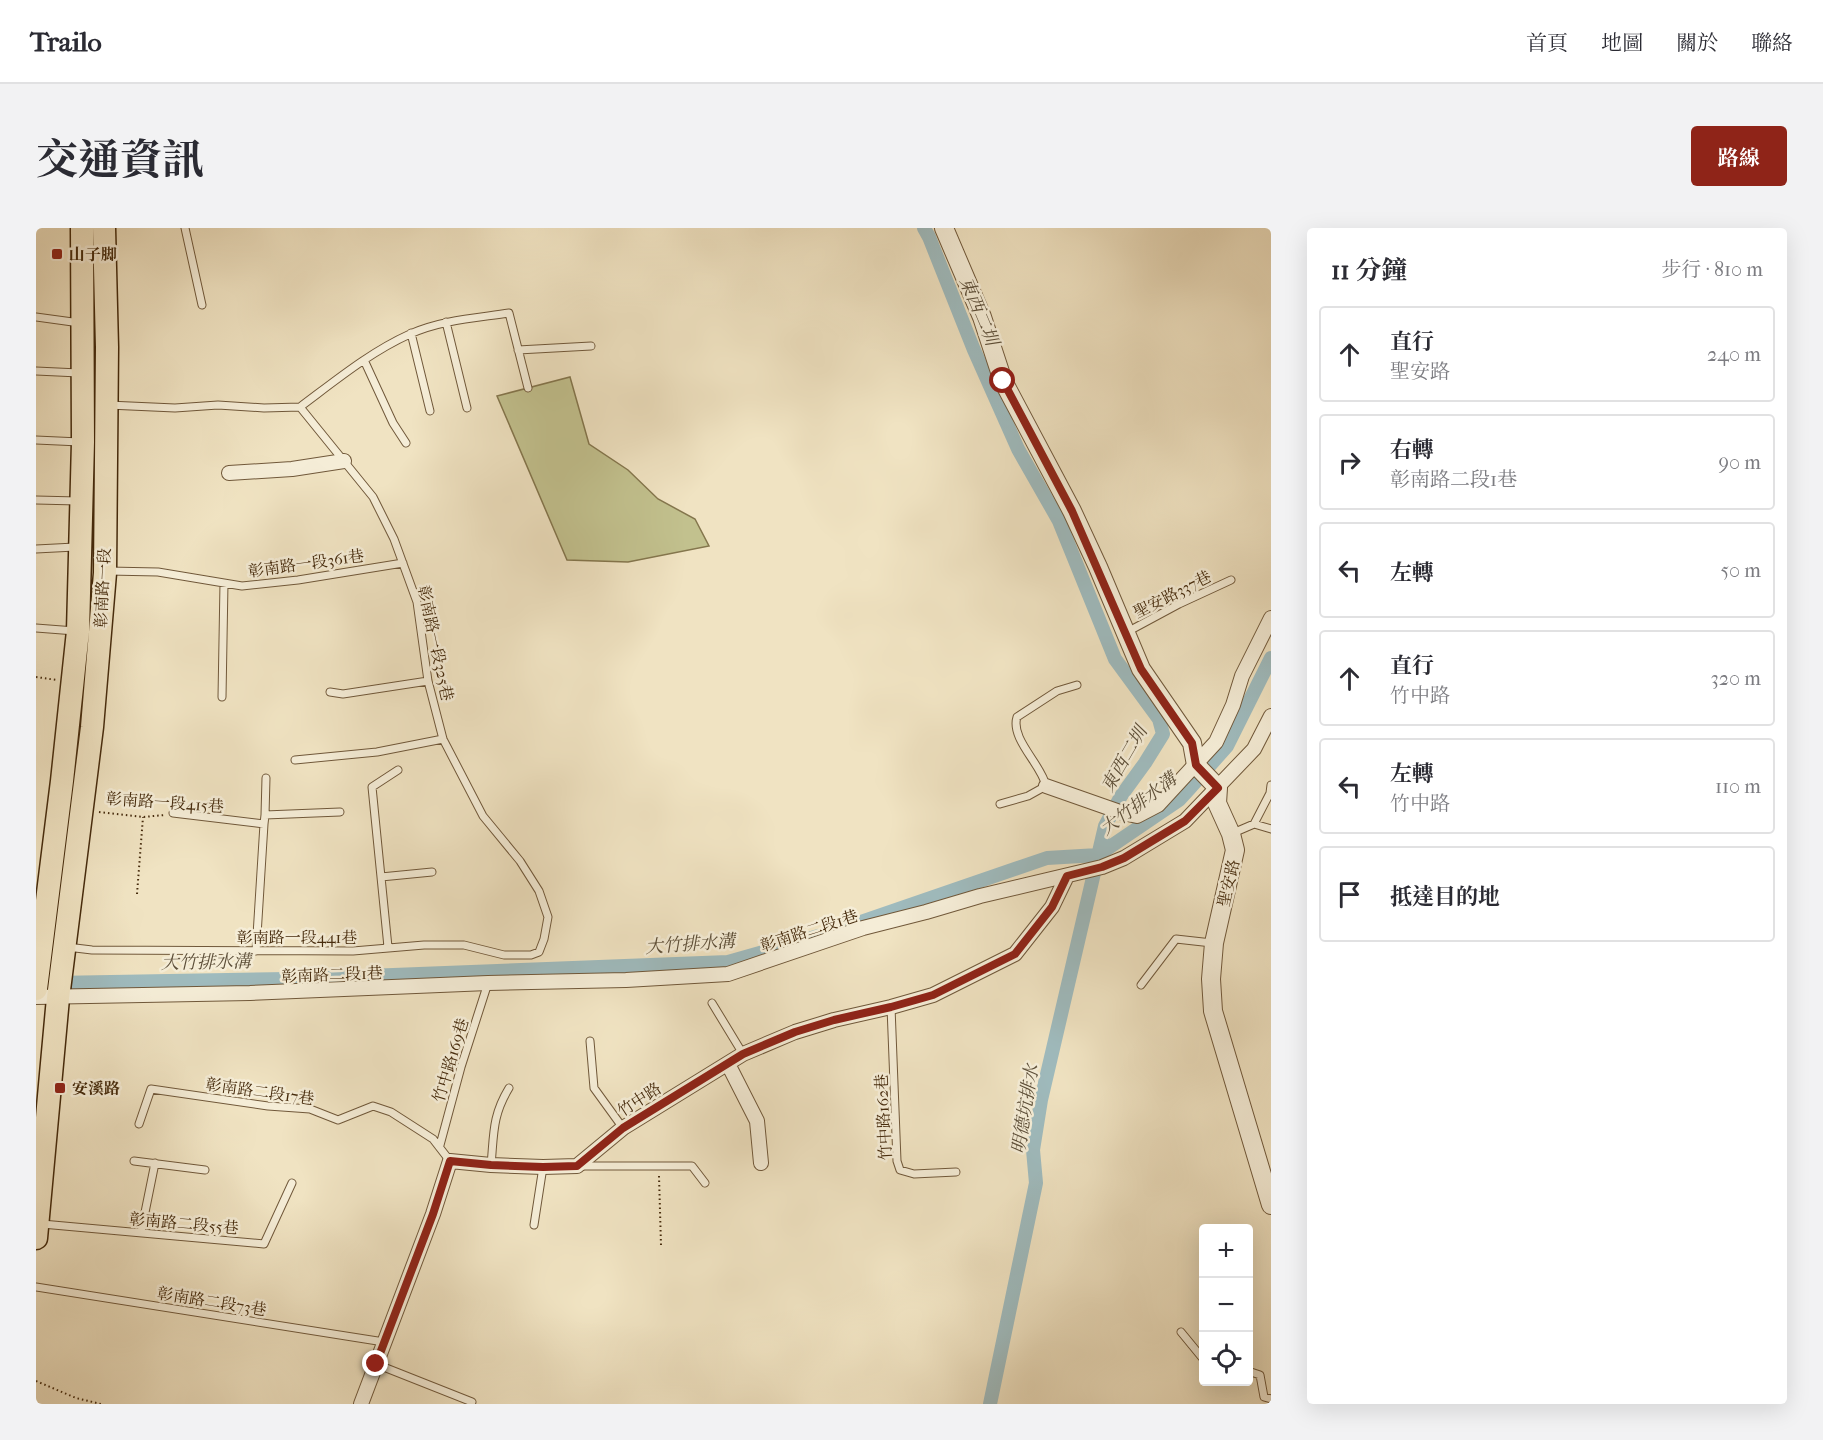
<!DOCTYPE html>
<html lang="zh-TW">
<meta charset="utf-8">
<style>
:root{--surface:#fff;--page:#f2f2f3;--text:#2b2b33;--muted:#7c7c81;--line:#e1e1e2;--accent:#8f2418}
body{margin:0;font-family:"IM FELL French Canon","Noto Serif TC",serif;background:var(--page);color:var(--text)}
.controls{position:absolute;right:18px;bottom:18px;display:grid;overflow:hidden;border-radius:6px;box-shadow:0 6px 24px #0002}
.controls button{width:54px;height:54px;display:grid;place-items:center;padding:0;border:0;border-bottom:2px solid var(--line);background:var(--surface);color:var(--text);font:30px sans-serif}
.stop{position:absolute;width:18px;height:18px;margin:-14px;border:4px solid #8f2418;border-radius:50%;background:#fff}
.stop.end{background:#8f2418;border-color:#fff;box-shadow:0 2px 6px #0008}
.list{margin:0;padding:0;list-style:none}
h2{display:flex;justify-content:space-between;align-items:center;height:78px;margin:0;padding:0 24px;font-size:26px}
h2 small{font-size:20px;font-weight:400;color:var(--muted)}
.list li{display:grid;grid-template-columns:39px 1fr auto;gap:18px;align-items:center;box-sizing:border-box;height:96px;margin:0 12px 12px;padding:0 12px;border:2px solid var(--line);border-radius:6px}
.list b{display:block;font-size:22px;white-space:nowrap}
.list p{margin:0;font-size:20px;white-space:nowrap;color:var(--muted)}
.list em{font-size:20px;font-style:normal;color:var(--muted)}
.icon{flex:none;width:33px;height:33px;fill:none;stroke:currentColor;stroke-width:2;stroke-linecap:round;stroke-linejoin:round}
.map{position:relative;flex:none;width:1235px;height:1176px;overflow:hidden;border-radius:6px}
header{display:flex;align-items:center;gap:36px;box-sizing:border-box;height:84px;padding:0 30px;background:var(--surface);border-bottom:2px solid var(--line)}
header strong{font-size:28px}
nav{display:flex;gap:33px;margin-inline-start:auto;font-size:21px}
.intro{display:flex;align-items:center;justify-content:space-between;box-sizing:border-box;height:144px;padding:0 36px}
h1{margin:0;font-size:42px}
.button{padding:15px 27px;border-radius:6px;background:var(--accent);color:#fff;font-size:21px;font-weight:700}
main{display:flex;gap:36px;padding:0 36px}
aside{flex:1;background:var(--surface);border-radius:6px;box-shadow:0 6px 24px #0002}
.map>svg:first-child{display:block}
</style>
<header>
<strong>Trailo</strong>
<nav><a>首頁</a><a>地圖</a><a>關於</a><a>聯絡</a></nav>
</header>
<div class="intro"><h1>交通資訊</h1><a class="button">路線</a></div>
<main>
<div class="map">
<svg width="1235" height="1176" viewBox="0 0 1235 1176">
<rect width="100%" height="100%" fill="#f0e3c2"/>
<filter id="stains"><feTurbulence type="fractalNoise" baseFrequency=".00333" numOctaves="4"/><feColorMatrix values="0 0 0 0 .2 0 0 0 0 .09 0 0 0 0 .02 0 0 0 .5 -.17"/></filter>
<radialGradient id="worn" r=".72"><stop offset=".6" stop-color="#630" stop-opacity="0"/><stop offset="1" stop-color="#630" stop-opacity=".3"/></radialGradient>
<!-- green -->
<path fill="#c2c18e" stroke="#84764d" stroke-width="1.5" d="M 534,149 L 553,216 L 592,242 L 622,271 L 659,291 L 673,318 L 592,334 L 531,332 L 461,168 Z"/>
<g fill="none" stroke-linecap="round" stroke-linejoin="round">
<!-- canal -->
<path stroke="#9fbbbe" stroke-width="14" d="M 888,0 L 893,9 L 938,122 L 982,221 L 1023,293 L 1079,431 L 1123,491 L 1127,506 L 1109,535 L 1085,568 L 1069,598 L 1005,872 L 997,922 L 1000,955 L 954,1176
M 810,699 L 1011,630 L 1062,627 L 1143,572 L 1154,560 L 1191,518 L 1235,430
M 17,755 L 253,751 L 692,734 L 786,707"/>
<!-- service casing -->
<g stroke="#70583a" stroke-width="9">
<path id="service" d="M 149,0 L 166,77
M 0,89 L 44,95
M 410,94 L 431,180
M 375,105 L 394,183
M 482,122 L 555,118
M 328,132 L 357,195 L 370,215
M 0,143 L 43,145
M 264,179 C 299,153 334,124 374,106 C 405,92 440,90 473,85 L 492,160
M 0,212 L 44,214
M 0,272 L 42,273
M 0,321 L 39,319
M 72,343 L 122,344 L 206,358 L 262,352 L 367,335
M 0,400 L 39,403
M 1091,404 L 1143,376 L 1195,352
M 294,464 L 307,466 L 392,453
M 186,469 L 188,355
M 259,532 L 341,524 L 407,511
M 964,576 L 992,568 L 1010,558 C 1006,537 974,511 981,489 L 1021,463 L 1041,457
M 137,585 L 228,596 L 220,723
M 229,587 L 230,550
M 228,596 L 229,587 L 304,584
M 1218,596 L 1234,565 L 1235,557
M 1197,605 L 1218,596 L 1235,601
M 345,649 L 396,644
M 31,719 L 56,722 L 317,723 L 388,717 L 428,717 L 468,727 L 495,727 L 503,724 L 508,711 L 512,689 L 503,663 L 484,633 L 447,588 L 407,511 L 392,453 L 381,374 L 358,311 L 337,269 L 264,179 L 228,180 L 182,177 L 139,180 L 72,177
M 352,719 L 336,559 L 362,542
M 1105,757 L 1140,711 L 1176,715
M 676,775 L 707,826
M 855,779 L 861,933 L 864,942 L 878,946 L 920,944
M 554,813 L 558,860 L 587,900
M 103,896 L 115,861 L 232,878 L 274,881 L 302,892 L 337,878 L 355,884 L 397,911 L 414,933
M 404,917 L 425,839 L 452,755
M 98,933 L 169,942
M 455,937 C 458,906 456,888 473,860
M 543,938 L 656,938 L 669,955
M 6,996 L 228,1016 L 256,955
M 498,997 L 507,939
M 105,1004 L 119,935
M 0,1059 L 348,1114
M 1145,1104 L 1168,1132
M 340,1136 L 436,1174 L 435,1176
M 1212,1143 L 1224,1147 L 1228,1169 L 1235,1171"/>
</g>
<!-- minor casing -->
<g stroke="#70583a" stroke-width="16">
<path id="minor" d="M 193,245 L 256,241 L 308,233
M 1010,558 L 1087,585 L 1101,588 L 1122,577 L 1180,514 L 1197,477 L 1206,448 L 1235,390
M 0,769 L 214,765 L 452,755 L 590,752 L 692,746 L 827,700 L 890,684 L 944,668 L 1066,639 L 1088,630 L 1149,593 L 1218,521 L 1235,488
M 692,836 L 721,893 L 725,935
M 325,1176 L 397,986 L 414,933 L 455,937 L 507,939 L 541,938 L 587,900 L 707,826 L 759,804 L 798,792 L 855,779 L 897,767 L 979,726 L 1016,679 L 1031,648"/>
</g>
<!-- tertiary casing -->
<g stroke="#70583a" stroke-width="20">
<path id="tertiary" d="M 908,0 L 946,89 L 967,153 L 1036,283 L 1062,339 L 1105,441 L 1156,515 L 1160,537 L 1182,560 L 1181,575 L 1195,606 L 1199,622 L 1178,715 L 1175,751 L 1177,783 L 1235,977"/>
</g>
<!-- primary casing -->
<g stroke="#452a0c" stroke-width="25">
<path id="primary" d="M 0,761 L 26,553 L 42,403 L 47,214 L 46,0
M 0,1010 L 22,770 L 56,499 L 69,345 L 71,119 L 68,0"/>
</g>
<!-- path -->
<path stroke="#452a0c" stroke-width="2" stroke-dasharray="1.5 3" stroke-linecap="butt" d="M 0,449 L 21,452
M 63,584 L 107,589 L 129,587
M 101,666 L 107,589
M 623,948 L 625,1017
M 0,1153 L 40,1170 L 65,1176"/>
<!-- service -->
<use href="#service" stroke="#f5edd7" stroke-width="7"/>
<!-- minor -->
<use href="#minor" stroke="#f5edd7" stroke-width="14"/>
<!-- tertiary -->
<use href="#tertiary" stroke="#f5edd7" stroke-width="18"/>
<!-- primary -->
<use href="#primary" stroke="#f0e3c2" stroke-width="22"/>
</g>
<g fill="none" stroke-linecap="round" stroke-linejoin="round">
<!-- route -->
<path stroke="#8f2418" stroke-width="8" d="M 340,1136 L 397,986 L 414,933 L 455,937 L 507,939 L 541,938 L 587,900 L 707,826 L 759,804 L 798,792 L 855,779 L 897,767 L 979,726 L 1016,679 L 1031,648 L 1066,639 L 1088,630 L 1149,593 L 1182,560 L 1160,537 L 1156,515 L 1105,441 L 1036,283 L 967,153"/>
</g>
<!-- markers -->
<g fill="#8f2418" stroke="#f5edd7" stroke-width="2">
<rect x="15" y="20" width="12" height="12" rx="3"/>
<rect x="18" y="854" width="12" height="12" rx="3"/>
</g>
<g text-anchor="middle" stroke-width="5" stroke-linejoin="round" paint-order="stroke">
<!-- poi labels -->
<g font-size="16" font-weight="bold" fill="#452a0c" stroke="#f5edd7" text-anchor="start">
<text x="33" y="32">山子脚</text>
<text x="36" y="866">安溪路</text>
</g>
<!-- street labels -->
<g font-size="16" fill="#452a0c" stroke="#f5edd7">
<text transform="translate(270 335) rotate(-8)" y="6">彰南路一段361巷</text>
<text transform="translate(66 360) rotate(-87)" y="6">彰南路一段</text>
<text transform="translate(1136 366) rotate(-27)" y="6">聖安路337巷</text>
<text transform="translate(400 415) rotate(78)" y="6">彰南路一段325巷</text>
<text transform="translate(129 574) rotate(4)" y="6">彰南路一段415巷</text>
<text transform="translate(1192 655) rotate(-77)" y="6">聖安路</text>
<text transform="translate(773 702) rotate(-18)" y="6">彰南路二段1巷</text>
<text x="261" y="715">彰南路一段441巷</text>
<text transform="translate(296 746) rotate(-2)" y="6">彰南路二段1巷</text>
<text transform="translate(414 832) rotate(-73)" y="6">竹中路169巷</text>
<text transform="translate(224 863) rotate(8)" y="6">彰南路二段17巷</text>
<text transform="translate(603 871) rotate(-33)" y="6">竹中路</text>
<text transform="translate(847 889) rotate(-93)" y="6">竹中路162巷</text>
<text transform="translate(148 995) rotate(5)" y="6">彰南路二段55巷</text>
<text transform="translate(176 1073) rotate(9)" y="6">彰南路二段73巷</text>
</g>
<!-- water labels -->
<g font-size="18" font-style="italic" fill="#5c4e38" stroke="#f5edd7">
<text transform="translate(943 83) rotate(67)" y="6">東西二圳</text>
<text transform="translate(1088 531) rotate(-60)" y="6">東西二圳</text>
<text transform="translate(1102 576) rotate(-37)" y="6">大竹排水溝</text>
<text transform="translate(654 716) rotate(-4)" y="6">大竹排水溝</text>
<text transform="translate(170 734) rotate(-1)" y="6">大竹排水溝</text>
<text transform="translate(989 881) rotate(-81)" y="6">明德坑排水</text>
</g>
</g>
<rect width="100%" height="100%" filter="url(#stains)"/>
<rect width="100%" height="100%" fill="url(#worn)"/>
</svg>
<div class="controls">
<button>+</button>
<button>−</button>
<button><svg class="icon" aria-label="locate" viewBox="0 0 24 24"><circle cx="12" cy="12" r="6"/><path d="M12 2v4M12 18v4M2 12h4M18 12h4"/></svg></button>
</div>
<div class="stop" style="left:967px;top:153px"></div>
<div class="stop end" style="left:340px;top:1136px"></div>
</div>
<aside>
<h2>11 分鐘<small>步行 · 810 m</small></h2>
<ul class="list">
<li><svg class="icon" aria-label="ahead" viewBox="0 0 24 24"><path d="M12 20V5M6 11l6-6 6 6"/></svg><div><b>直行</b><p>聖安路</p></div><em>240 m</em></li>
<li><svg class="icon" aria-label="right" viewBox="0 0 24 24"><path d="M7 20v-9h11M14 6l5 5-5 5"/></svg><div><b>右轉</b><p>彰南路二段1巷</p></div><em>90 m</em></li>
<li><svg class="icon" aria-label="left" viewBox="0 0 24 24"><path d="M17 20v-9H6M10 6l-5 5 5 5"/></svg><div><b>左轉</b></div><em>50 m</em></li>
<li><svg class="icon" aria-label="ahead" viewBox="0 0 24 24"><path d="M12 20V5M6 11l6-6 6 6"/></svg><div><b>直行</b><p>竹中路</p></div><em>320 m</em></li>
<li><svg class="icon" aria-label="left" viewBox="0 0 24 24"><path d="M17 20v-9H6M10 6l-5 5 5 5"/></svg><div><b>左轉</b><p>竹中路</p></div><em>110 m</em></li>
<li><svg class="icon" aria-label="arrive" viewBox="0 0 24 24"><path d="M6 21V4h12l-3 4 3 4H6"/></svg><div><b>抵達目的地</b></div></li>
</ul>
</aside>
</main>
